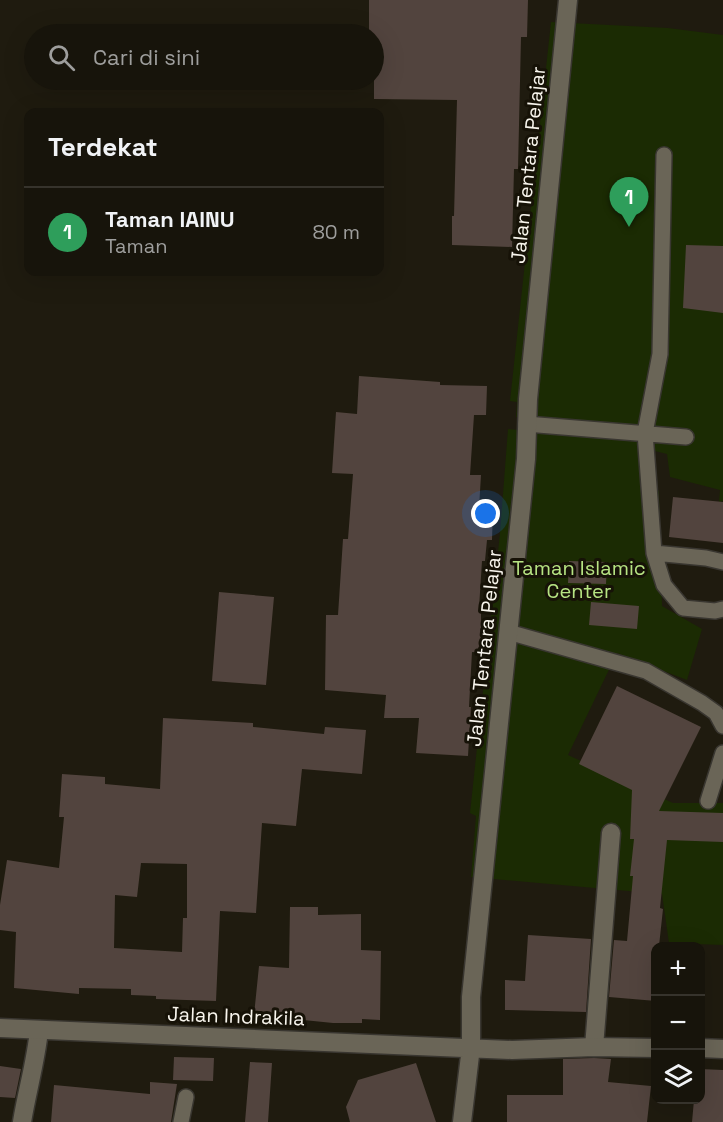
<!DOCTYPE html>
<html lang="id">
<meta charset="utf-8">
<style>
:root{--surface:#17140b;--page:#242119;--text:#f1f3f6;--muted:#9e9e9d;--line:#36332c;--accent:#d93025}
body{margin:0;font-family:"Space Grotesk",sans-serif;background:var(--page);color:var(--text)}
.controls{position:absolute;right:18px;bottom:18px;display:grid;overflow:hidden;border-radius:12px;box-shadow:0 6px 24px #0002}
.controls button{width:54px;height:54px;display:grid;place-items:center;padding:0;border:0;border-bottom:2px solid var(--line);background:var(--surface);color:var(--text);font:30px sans-serif}
.you{position:absolute;left:486px;top:514px;width:21px;height:21px;margin:-15px;border:4px solid #fff;border-radius:50%;background:#1a73e8;box-shadow:0 0 0 9px #1a73e833}
.badge{display:grid;place-items:center;width:39px;height:39px;border-radius:50%;background:var(--accent);color:#fff;font-size:20px;font-weight:700}
.pin{position:absolute;translate:-50% -50px;filter:drop-shadow(0 2px 3px #0008)}
.pin::after{content:'';position:absolute;top:32px;width:21px;height:18px;background:inherit;clip-path:polygon(0 0,100% 0,50% 100%)}
.list{margin:0;padding:0;list-style:none}
h2{display:flex;justify-content:space-between;align-items:center;height:78px;margin:0;padding:0 24px;font-size:26px}
h2 small{font-size:20px;font-weight:400;color:var(--muted)}
.list li{display:grid;grid-template-columns:39px 1fr auto;gap:18px;align-items:center;box-sizing:border-box;height:90px;padding:0 24px;border-top:2px solid var(--line)}
.list b{display:block;font-size:22px;white-space:nowrap}
.list p{margin:0;font-size:20px;white-space:nowrap;color:var(--muted)}
.list em{font-size:20px;font-style:normal;color:var(--muted)}
.icon{flex:none;width:33px;height:33px;fill:none;stroke:currentColor;stroke-width:2;stroke-linecap:round;stroke-linejoin:round}
.map{position:relative;flex:none;width:723px;height:1122px;overflow:hidden}
.search{position:absolute;background:var(--surface);box-shadow:0 6px 24px #0002;left:24px;top:24px;width:360px;height:66px;display:flex;align-items:center;gap:15px;box-sizing:border-box;padding:0 21px;border-radius:33px;color:var(--muted);font-size:22px}
.panel{position:absolute;background:var(--surface);box-shadow:0 6px 24px #0002;left:24px;top:108px;width:360px;height:168px;border-radius:12px}
.map>svg:first-child{display:block}
</style>
<div class="map">
<svg width="723" height="1122" viewBox="0 0 723 1122">
<rect width="100%" height="100%" fill="#1f1b0f"/>
<!-- green -->
<path fill="#1b2b03" d="M 551,22 L 668,28 L 723,35 L 723,501 L 719,502 L 720,490 L 670,477 L 667,454 L 639,447 L 659,492 L 662,606 L 702,629 L 687,680 L 617,653 L 568,755 L 673,803 L 723,803 L 723,945 L 669,943 L 662,894 L 471,877 L 476,816 L 470,813 L 500,533 L 508,429 L 598,437 L 516,417 L 517,402 L 510,401 Z"/>
<!-- building -->
<path fill="#52443e" fill-rule="evenodd" d="M 369,0 L 528,0 L 527,37 L 521,37 L 518,169 L 514,169 L 512,247 L 452,245 L 452,216 L 454,216 L 457,100 L 374,99 L 374,34 L 369,34 Z
M 686,245 L 723,246 L 723,313 L 683,308 Z
M 359,376 L 440,382 L 440,385 L 487,386 L 486,415 L 474,415 L 470,475 L 481,475 L 479,508 L 493,509 L 492,540 L 487,540 L 485,561 L 482,561 L 479,608 L 481,608 L 481,652 L 472,652 L 469,707 L 471,707 L 468,756 L 416,753 L 419,718 L 384,718 L 386,695 L 325,690 L 326,615 L 338,615 L 343,539 L 348,539 L 353,474 L 332,473 L 336,412 L 357,414 Z
M 673,497 L 723,502 L 723,543 L 669,537 Z
M 569,561 L 607,562 L 606,584 L 568,583 Z
M 219,592 L 274,597 L 266,685 L 212,681 Z
M 591,602 L 639,606 L 637,629 L 589,625 Z
M 617,686 L 701,727 L 659,811 L 723,813 L 723,842 L 667,840 L 660,908 L 663,909 L 659,946 L 656,946 L 656,1001 L 609,997 L 614,940 L 627,941 L 633,876 L 630,876 L 634,839 L 630,839 L 632,790 L 579,764 Z
M 163,718 L 253,723 L 253,727 L 324,734 L 325,727 L 366,730 L 362,774 L 302,769 L 296,826 L 262,823 L 256,913 L 220,911 L 216,1001 L 156,999 L 156,996 L 131,995 L 131,989 L 79,988 L 79,994 L 14,988 L 16,932 L 0,930 L 0,905 L 7,860 L 59,868 L 64,817 L 59,817 L 62,774 L 105,777 L 105,784 L 160,789 ZM 141,863 L 187,864 L 187,918 L 183,918 L 182,952 L 114,948 L 115,895 L 137,897 Z
M 290,907 L 318,907 L 318,915 L 361,914 L 361,950 L 381,951 L 380,1020 L 362,1019 L 362,1023 L 333,1023 L 254,1015 L 259,966 L 289,968 Z
M 528,935 L 591,939 L 586,1012 L 505,1010 L 505,980 L 525,981 Z
M 174,1057 L 214,1058 L 213,1081 L 173,1080 Z
M 594,1058 L 611,1059 L 608,1082 L 651,1086 L 647,1122 L 507,1122 L 507,1095 L 563,1095 L 563,1059 Z
M 250,1062 L 272,1063 L 268,1122 L 245,1122 Z
M 416,1063 L 436,1122 L 350,1122 L 346,1107 L 358,1080 Z
M 0,1066 L 21,1069 L 15,1098 L 0,1097 Z
M 700,1069 L 723,1070 L 723,1122 L 692,1122 L 694,1100 L 700,1100 Z
M 150,1082 L 177,1084 L 171,1122 L 51,1122 L 54,1085 L 150,1094 Z"/>
<g fill="none" stroke-linecap="round" stroke-linejoin="round">
<!-- lane casing -->
<g stroke="#393630" stroke-width="18">
<path id="lane" d="M 664,155 L 660,354 L 645,433 L 654,553 L 664,585 L 683,608 L 715,611 L 723,609
M 526,424 L 686,437
M 654,553 L 706,558 L 723,562
M 508,632 L 646,671 L 702,703 L 716,713 L 723,726
M 708,801 L 723,753
M 181,1122 L 186,1097"/>
</g>
<!-- street casing -->
<g stroke="#393630" stroke-width="21">
<path id="street" d="M 594,1047 L 611,833
M 22,1122 C 27,1091 36,1061 39,1030"/>
</g>
<!-- secondary casing -->
<g stroke="#393630" stroke-width="21">
<path id="secondary" d="M 0,1028 L 512,1050 L 594,1047 L 656,1048
M 700,1048 L 723,1049
M 462,1122 L 471,1047 L 471,997 L 526,459 L 528,399 L 568,0"/>
</g>
<!-- lane -->
<use href="#lane" stroke="#6a6557" stroke-width="15"/>
<!-- street -->
<use href="#street" stroke="#6a6557" stroke-width="18"/>
<!-- secondary -->
<use href="#secondary" stroke="#6a6557" stroke-width="18"/>
</g>
<g text-anchor="middle" stroke-width="6" stroke-linejoin="round" paint-order="stroke">
<!-- street labels -->
<g font-size="20" fill="#f8f5ed" stroke="#161207">
<text transform="translate(528 165) rotate(-84)" y="7">Jalan Tentara Pelajar</text>
<text transform="translate(484 648) rotate(-84)" y="7">Jalan Tentara Pelajar</text>
<text transform="translate(236 1016) rotate(2)" y="7">Jalan Indrakila</text>
</g>
<!-- park labels -->
<g font-size="20" fill="#b7e483" stroke="#161207">
<text x="579" y="575">Taman Islamic<tspan x="579" dy="23">Center</tspan></text>
</g>
</g>
</svg>
<div class="controls">
<button>+</button>
<button>−</button>
<button><svg class="icon" aria-label="layers" viewBox="0 0 24 24"><path d="M12 4l9 5-9 5-9-5zM3 14l9 5 9-5"/></svg></button>
</div>
<div class="you"></div>
<div class="pin badge" style="left:629px;top:227px;background:#2e9e5b">1</div>
<div class="search"><svg class="icon" aria-label="search" viewBox="0 0 24 24"><circle cx="10" cy="10" r="6"/><path d="M15 15l6 6"/></svg>Cari di sini</div>
<section class="panel">
<h2>Terdekat<small></small></h2>
<ul class="list">
<li><span class="badge" style="background:#2e9e5b">1</span><div><b>Taman IAINU</b><p>Taman</p></div><em>80 m</em></li>
</ul>
</section>
</div>
